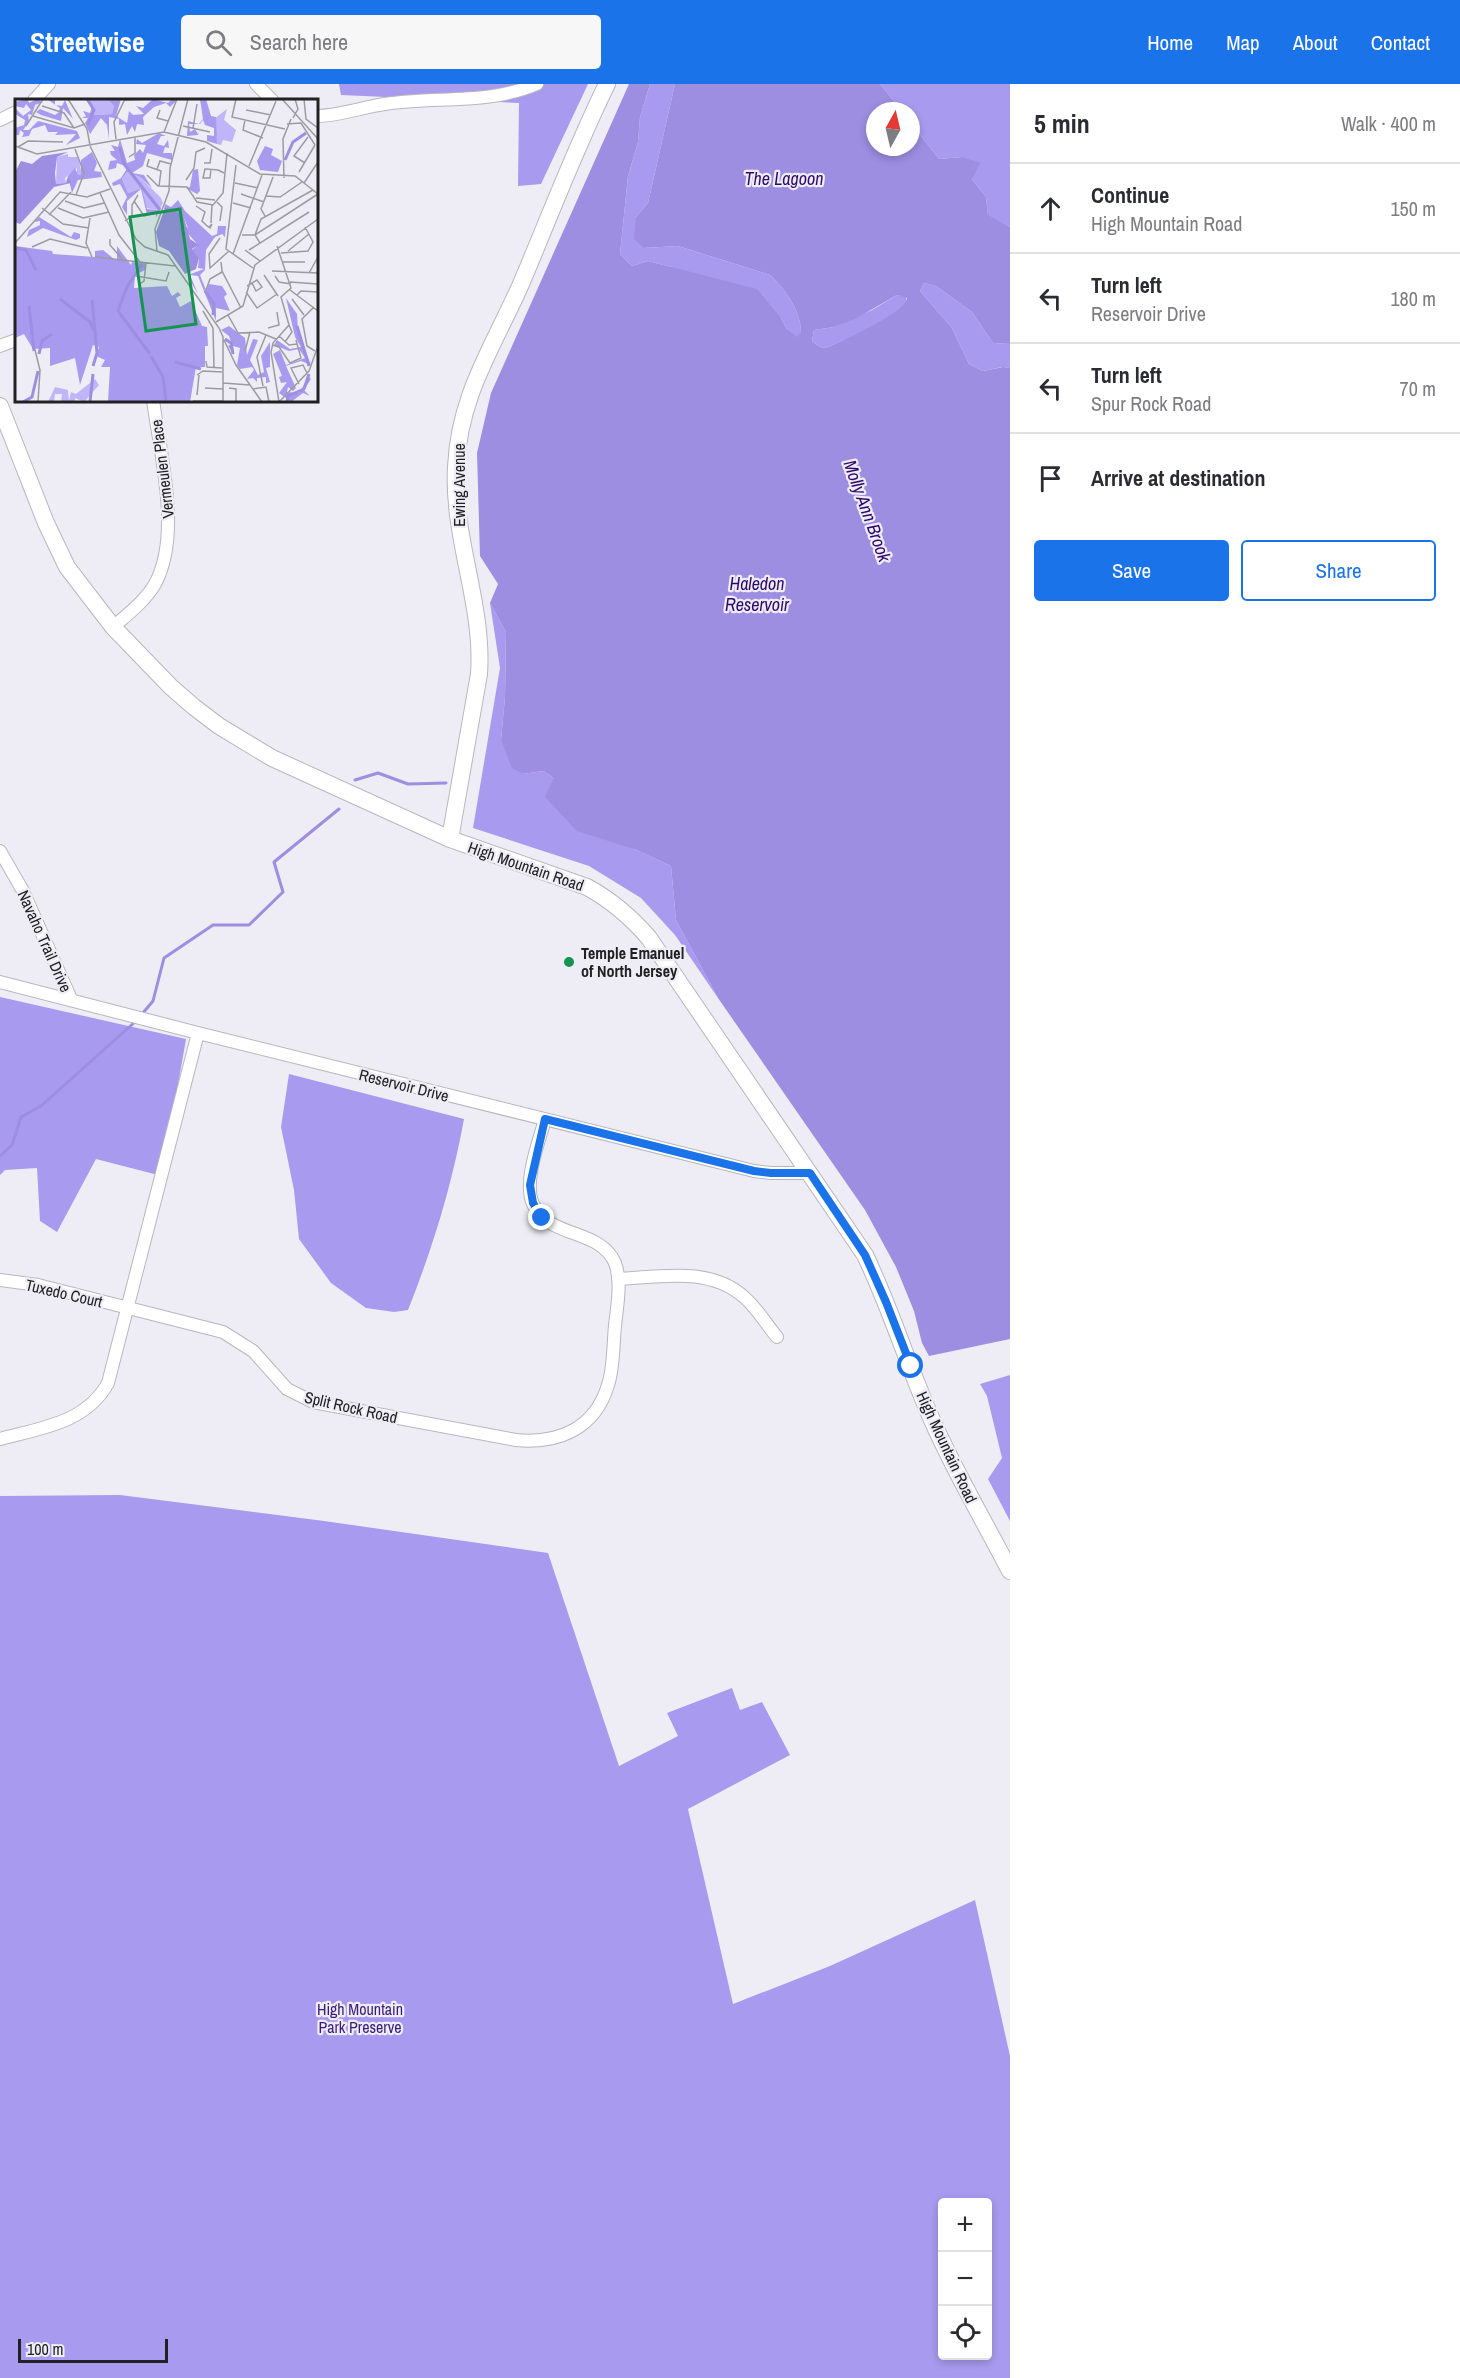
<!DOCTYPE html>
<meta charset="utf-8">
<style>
:root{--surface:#fff;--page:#f7f7f7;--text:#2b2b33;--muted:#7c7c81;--line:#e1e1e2;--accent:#1a73e8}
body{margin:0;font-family:"Archivo Narrow",sans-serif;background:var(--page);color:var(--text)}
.controls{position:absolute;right:18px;bottom:18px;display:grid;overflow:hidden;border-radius:6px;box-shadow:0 3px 9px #0003}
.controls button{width:54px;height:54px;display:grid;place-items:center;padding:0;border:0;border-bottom:2px solid var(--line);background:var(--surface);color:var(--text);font:30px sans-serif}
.compass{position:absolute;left:866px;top:18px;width:54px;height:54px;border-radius:50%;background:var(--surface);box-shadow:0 3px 9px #0003;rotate:8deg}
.scale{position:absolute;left:18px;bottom:15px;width:150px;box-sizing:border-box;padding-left:6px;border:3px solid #212023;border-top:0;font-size:16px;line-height:21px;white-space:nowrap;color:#212023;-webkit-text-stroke:4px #eeedf5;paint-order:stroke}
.stop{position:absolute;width:18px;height:18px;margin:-14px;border:4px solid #1a73e8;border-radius:50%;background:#fff}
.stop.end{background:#1a73e8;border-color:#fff;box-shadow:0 2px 6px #0008}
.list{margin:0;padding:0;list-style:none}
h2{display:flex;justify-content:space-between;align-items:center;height:78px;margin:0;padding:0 24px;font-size:26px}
h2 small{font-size:20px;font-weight:400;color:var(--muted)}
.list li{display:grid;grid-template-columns:39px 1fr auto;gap:18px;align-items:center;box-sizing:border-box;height:90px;padding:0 24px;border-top:2px solid var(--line)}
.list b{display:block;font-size:22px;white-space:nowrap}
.list p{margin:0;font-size:20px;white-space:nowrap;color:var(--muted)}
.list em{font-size:20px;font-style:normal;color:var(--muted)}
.actions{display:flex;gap:12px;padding:18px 24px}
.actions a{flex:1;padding:14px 0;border:2px solid var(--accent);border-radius:6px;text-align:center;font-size:21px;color:var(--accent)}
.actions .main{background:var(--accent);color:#fff}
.icon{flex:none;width:33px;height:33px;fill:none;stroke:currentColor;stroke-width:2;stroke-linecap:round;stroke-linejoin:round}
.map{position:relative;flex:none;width:1010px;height:2294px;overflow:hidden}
header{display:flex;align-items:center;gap:36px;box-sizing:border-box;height:84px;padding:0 30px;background:var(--accent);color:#fff}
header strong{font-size:28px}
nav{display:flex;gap:33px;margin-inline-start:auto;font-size:21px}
.search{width:420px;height:54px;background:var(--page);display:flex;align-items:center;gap:15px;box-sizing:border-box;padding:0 21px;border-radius:6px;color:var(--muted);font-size:22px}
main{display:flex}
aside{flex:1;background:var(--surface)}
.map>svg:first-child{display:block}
</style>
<header>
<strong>Streetwise</strong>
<div class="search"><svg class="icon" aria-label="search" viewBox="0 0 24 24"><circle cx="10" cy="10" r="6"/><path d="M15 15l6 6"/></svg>Search here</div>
<nav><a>Home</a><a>Map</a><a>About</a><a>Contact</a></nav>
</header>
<main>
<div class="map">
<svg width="1010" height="2294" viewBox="0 0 1010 2294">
<rect width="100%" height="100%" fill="#eeedf5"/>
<!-- forest -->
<path fill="#a89aee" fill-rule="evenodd" d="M 339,0 L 588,0 L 541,100 L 518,102 L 519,19 L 341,11 Z
M 650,0 L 675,0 L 648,119 L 636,133 L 644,164 L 678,162 L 770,191 C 785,205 801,227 801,248 L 797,254 L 786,244 L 781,234 L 671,183 L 648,177 L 632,182 L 620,170 L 628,92 L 638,58 L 640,33 Z
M 880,0 L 1010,0 L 1010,143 L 988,132 L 986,113 L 972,95 L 962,73 L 939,75 L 911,39 L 911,27 L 902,27 Z
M 924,199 L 936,202 L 972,228 L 993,259 L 1010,260 L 1010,284 L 1002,283 L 983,287 L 969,280 L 952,244 L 920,207 Z
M 897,211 L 906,213 L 907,219 C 885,240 853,251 826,264 L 820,263 L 812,257 L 814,246 L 834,243 L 872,226 Z
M 490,519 L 506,548 L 505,613 L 501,656 L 523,690 L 543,687 L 554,694 L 634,765 L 671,782 L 676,836 L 718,914 L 675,851 L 641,814 L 589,782 L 473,744 L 500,584 Z
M 0,913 L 186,955 L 162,1092 L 96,1075 L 57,1148 L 40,1137 L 37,1084 L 5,1086 L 0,1091 Z
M 289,990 L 464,1035 C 452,1101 433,1163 408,1226 L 394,1228 L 366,1224 L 331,1199 L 299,1155 L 294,1106 L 281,1043 Z
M 1010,1291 L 1010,1437 L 988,1395 L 1002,1374 L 987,1312 L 980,1300 Z
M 120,1411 L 324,1437 L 548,1469 L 619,1682 L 678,1652 L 667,1629 L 732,1604 L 740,1626 L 762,1618 L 790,1671 L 688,1725 L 733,1920 L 830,1882 L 975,1816 L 1010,1972 L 1010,2294 L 0,2294 L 0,1412 ZM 942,2118 L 988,2118 L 988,2272 L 942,2272 Z"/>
<!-- water -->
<path fill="#9d8ee2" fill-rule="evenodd" d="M 629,0 L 650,0 L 640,33 L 638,58 L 628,92 L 620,170 L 632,182 L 648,177 L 757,205 L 781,234 L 786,244 L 797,253 L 801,248 C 801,227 785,205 770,191 L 678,162 L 644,164 L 634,155 L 636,133 L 648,119 L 675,0 L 880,0 L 902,27 L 875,27 L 875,63 L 911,63 L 911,39 L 939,75 L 962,73 L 980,79 L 972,95 L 986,113 L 988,131 L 1010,143 L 1010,260 L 993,259 L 972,228 L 936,202 L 924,199 L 920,207 L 952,244 L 969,280 L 983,287 L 1003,283 L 1010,284 L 1010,1255 L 929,1272 L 922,1259 L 914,1227 L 896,1183 L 865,1126 L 718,914 L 676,836 L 671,782 L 634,765 L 577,747 L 545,713 L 554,694 L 543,687 L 523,690 L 512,684 L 501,656 L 505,613 L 506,548 L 490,519 L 498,500 L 480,472 L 477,369 L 491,309 ZM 897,211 L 907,214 C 906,229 841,257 826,264 L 820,263 L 812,257 L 814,246 L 834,243 L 855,235 Z"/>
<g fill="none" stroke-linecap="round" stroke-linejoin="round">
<!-- stream -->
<path stroke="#9d8ee2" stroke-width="3" d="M 355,696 L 378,689 L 408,700 L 446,699
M 142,930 L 153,917 L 164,874 L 213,841 L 249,841 L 283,808 L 274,778 L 339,725
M 0,1072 L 12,1061 L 21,1033 L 41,1022 L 136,937"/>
<!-- minor casing -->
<g stroke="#b8b7be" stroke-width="14">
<path id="minor" d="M 256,0 L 272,16
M 34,16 L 49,0
M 316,32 C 339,32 363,23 385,20 C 436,12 488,21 537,0
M 0,36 L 16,28
M 0,262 L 16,256
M 113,543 C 128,530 145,517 155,500 C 182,450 160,370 153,316
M 0,767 L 23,807 L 71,915
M 0,898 L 198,949 L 754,1087 L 771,1089 L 810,1089
M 618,1195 C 659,1193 710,1182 744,1213 C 757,1224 766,1240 777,1253
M 0,1196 L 38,1201 L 223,1248 L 253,1267 L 287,1305 L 313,1318 L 516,1356 C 558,1360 595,1345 608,1301 C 614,1283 613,1261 615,1242 C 617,1222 622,1198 615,1179 C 600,1144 549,1155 533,1120 C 523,1098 539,1058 545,1035
M 0,1355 C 41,1344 86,1339 108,1299 L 198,949"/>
</g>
<!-- secondary casing -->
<g stroke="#b8b7be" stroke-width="18">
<path id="secondary" d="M 0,322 L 46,439 L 67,483 L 113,543 L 171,603 L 194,623 L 219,642 L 272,674 L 450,755 L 587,803 C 611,816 630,832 649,854 L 865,1171 C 891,1225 908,1282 932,1336 C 955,1388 984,1437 1010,1487
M 450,755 L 479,590 C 484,520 452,454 456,383 C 459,312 493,263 521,200 C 549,134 575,65 607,0"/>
</g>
<!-- minor -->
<use href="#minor" stroke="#fff" stroke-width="12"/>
<!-- secondary -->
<use href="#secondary" stroke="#fff" stroke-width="16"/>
</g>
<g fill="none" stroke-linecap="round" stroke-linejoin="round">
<!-- route -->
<path stroke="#1a73e8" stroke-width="8" d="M 542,1134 L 533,1119 L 530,1101 L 545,1035 L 754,1087 L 771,1089 L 810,1089 L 865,1171 L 886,1218 L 911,1282"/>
</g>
<!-- markers -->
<circle fill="#159350" stroke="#eeedf5" stroke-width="2" cx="569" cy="878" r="6"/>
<g text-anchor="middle" stroke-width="4.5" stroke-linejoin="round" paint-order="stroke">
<!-- street labels -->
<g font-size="16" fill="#212023" stroke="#eeedf5">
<text transform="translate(162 385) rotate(-97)" y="6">Vermeulen Place</text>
<text transform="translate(459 401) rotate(-90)" y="6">Ewing Avenue</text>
<text transform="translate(526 782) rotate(19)" y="6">High Mountain Road</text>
<text transform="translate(45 857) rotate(66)" y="6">Navaho Trail Drive</text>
<text transform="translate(404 1001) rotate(14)" y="6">Reservoir Drive</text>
<text transform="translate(64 1209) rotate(13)" y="6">Tuxedo Court</text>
<text transform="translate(351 1323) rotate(13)" y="6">Split Rock Road</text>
<text transform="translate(947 1363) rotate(65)" y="6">High Mountain Road</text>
</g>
<!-- poi labels -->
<g font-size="16" font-weight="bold" fill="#212023" stroke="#eeedf5" text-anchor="start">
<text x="581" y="875">Temple Emanuel<tspan x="581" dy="18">of North Jersey</tspan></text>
</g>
<!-- park labels -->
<g font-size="16" fill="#3a1a7a" stroke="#eeedf5">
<text x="360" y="1931">High Mountain<tspan x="360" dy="18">Park Preserve</tspan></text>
</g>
<!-- water labels -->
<g font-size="18" font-style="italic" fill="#30096d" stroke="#eeedf5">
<text x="784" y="101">The Lagoon</text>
<text transform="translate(867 427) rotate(70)" y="6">Molly Ann Brook</text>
<text x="757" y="506">Haledon<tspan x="757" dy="21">Reservoir</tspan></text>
</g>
</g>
<!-- overview -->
<g transform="translate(15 15)">
<rect width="303" height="303" fill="#eeedf5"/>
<path d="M 73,0 L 92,0 L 99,7 L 97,15 L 79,16 ZM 212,10 L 209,21 L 221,31 L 217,43 L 208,41 L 206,46 L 202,45 L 199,20 ZM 53,55 L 53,58 L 63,58 L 67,76 L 62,76 L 62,69 L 50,79 L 51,84 L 41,85 L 42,58 ZM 112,73 L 125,78 L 146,99 L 148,104 L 143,111 L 131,109 L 127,89 L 113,94 L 107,80 ZM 80,280 L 84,286 L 69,303 L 60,299 L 60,303 L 46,303 L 47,295 L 40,295 L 39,303 L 33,303 L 40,288 L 53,291 L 54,302 L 56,293 L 61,295 Z" fill="#bfb5f8"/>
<path d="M 13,0 L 14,4 L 22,0 L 28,3 L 20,6 L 17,16 L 13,15 L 14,23 L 8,31 L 14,31 L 23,22 L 62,32 L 65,39 L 51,46 L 61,35 L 40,36 L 43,33 L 33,33 L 30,26 L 17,30 L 14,37 L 7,38 L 9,34 L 5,31 L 4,36 L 0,36 L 0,29 L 9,26 L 10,21 L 0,15 L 0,9 L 8,17 L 16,11 L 11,5 L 9,9 L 0,7 L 0,3 ZM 32,0 L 40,0 L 40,6 L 47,7 L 50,1 L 58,20 L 48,9 L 46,22 L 26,16 L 21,13 L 25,10 L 40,16 L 44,13 L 45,9 ZM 92,0 L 106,0 L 101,17 L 112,24 L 114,12 L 118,16 L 129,15 L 121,7 L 128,9 L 138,0 L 153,4 L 157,0 L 162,1 L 155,8 L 151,4 L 139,8 L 128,18 L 129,26 L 122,25 L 120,33 L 117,27 L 112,36 L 110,25 L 104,26 L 104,20 L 94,18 L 94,40 L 92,26 L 86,19 L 75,35 L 70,24 L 73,19 L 67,19 L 71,17 L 68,12 L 75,14 L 77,7 L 79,16 L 97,15 L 99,7 ZM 185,0 L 191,0 L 196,17 L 201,18 L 202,45 L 192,42 L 192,36 L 199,37 L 199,29 L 190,26 L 188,21 L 185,25 L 174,25 L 175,33 L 180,30 L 183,35 L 185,31 L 183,36 L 172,37 L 173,22 L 184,25 L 188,20 ZM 144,34 L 151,37 L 146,37 L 142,45 L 149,47 L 153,41 L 154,49 L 150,48 L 148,54 L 157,54 L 157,61 L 132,54 L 128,67 L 117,74 L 129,76 L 137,89 L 125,78 L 112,73 L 107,80 L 113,94 L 127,89 L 132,110 L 143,111 L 147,106 L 141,119 L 141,115 L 132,116 L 126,90 L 112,102 L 112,116 L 107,108 L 112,98 L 105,85 L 98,87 L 97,84 L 106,79 L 113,68 L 102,64 L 101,69 L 93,71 L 95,62 L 102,61 L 96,56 L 95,52 L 100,52 L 96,46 L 103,48 L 105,40 L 112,64 L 120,61 L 119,56 L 125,50 L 128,54 L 131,46 L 121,45 L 122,40 L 127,44 ZM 250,47 L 258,50 L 256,56 L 267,62 L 263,73 L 245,71 L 242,62 ZM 77,53 L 82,64 L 79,72 L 86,73 L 87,78 L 63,81 L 57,94 L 53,77 L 60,69 L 63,76 L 66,76 L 66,61 ZM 183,70 L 185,92 L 182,95 L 171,89 L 175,88 L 178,71 ZM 163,101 L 170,112 L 197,137 L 202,135 L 203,127 L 211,127 L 210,138 L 207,135 L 200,138 L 191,151 L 190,171 L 185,176 L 191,191 L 194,185 L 207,187 L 212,195 L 209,198 L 215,212 L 201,209 L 201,222 L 183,177 L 175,176 L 183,195 L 174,180 L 173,176 L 189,170 L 183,169 L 184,159 L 177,151 L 183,146 L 162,122 L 173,129 L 169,119 L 150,109 L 148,121 L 162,122 L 147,122 L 150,105 L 156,108 ZM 24,118 L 56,138 L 59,133 L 65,135 L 65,139 L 61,141 L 28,129 L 12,138 L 14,131 L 25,126 L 25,122 L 19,123 ZM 0,147 L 37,152 L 38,155 L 80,158 L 80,152 L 88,151 L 99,160 L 102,160 L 102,147 L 116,166 L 117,163 L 131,164 L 130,171 L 120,176 L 119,189 L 152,187 L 157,197 L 163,193 L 166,196 L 161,199 L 165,208 L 176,202 L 187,227 L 192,228 L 193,247 L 190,247 L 190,268 L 181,268 L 175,303 L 93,303 L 95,268 L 86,268 L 90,261 L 81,257 L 84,248 L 78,246 L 65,286 L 60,259 L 35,267 L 35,249 L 18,250 L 9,235 L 0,239 ZM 271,199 L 282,215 L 283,234 L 296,266 L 286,262 L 271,267 L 281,289 L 278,292 L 273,288 L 272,293 L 284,294 L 294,278 L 296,280 L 289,291 L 295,297 L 288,294 L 276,303 L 264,294 L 272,283 L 266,284 L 264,278 L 267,277 L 258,255 L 265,251 L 271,266 L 290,259 L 284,250 L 274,252 L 259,246 L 262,241 L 275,250 L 286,248 L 280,238 ZM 214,227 L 230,239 L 232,256 L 238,240 L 243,241 L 235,261 L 243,276 L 249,273 L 246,257 L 255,243 L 255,268 L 251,269 L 255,283 L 251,284 L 251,278 L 242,279 L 242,283 L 238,279 L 232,280 L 239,271 L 237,268 L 225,270 L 222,266 L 225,249 L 218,247 L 219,256 L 213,247 L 217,245 L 214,237 L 206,231 Z" fill="#a89aee"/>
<path d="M 0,53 L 6,62 L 17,65 L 27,57 L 53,53 L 42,58 L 40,74 L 41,85 L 51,84 L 53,77 L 56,84 L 39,88 L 5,125 L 0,123 L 0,73 L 6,62 ZM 150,109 L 157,109 L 169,119 L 175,140 L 184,146 L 177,150 L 184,159 L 181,170 L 170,175 L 154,152 L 144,147 L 141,133 Z" fill="#9d8ee2"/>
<path fill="none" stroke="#9d8ee2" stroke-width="3" d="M 72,0 L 79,11 L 73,26M 105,48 L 109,65 L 145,111M 270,61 L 278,43 L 291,34M 0,149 L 11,151 L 21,171M 127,165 L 112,188 L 103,212 L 135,255M 190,192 L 199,205 L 198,216M 45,200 L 75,223 L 78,231M 77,201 L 82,254 L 78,267M 14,207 L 19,252M 282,227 L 294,267M 210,240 L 216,244 L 218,255M 24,255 L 27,242 L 37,235M 136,257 L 148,278 L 151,303M 160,263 L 186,270M 8,303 L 17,298 L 23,272M 75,303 L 78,275M 272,303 L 273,297 L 289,290 L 294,275"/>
<path fill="none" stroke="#9c9ba1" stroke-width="1.5" d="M 53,0 L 72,30 L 75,46M 221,0 L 217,18 L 270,30M 267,0 L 303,40M 289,0 L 291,20 L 303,29M 110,1 L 133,0M 27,7 L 49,14 L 59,29M 145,11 L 142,19 L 153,22M 231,11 L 256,16M 18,17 L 59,29 L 70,25M 278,19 L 283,10 L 280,0M 230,21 L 228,31 L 248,39M 272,25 L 286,24 L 300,46M 11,27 L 28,0M 168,27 L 195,33M 178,29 L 182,5M 149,33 L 162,0M 101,40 L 99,23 L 110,0M 0,47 L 22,55 L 149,33 L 191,43 L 245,75 L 280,77 L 303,95M 75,47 L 121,140 L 130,148 L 153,156 L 204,229 L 208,238 L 208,303M 3,48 L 13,42 L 48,43M 60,50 L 69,74 L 61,96M 114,58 L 120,54 L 120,38M 134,60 L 132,67 L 146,72 L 144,87M 189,64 L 195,64 L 197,50M 290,64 L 279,57 L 293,38M 221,66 L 211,150 L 238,169M 234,67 L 261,2M 142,70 L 145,62 L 156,65M 196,70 L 195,79 L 188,79 L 190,70 L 191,70 L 203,71 L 209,74M 284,73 L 300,46M 132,76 L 143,87 L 172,88 L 182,103 L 198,106 L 208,94 L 212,54M 269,79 L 268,40 L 276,20M 171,81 L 179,69 L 181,53 L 190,49M 220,84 L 243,89M 289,84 L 303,63M 85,94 L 104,136 L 125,163M 226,95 L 249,103M 251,97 L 265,98 L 287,83M 181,99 L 200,101M 50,102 L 69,109 L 89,104M 119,102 L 129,117 L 145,113M 202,103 L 207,108 L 205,122M 218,104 L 236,109M 181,107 L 190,113 L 187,122 L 192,127 L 194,128 L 195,129 L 197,125 L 194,128M 27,109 L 48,125 L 74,129M 43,109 L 68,119 L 94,113M 34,116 L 56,93M 250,117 L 246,110 L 258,78M 75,119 L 71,144 L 77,158M 110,122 L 117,117 L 117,106 L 123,96M 196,124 L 197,106M 227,136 L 240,136 L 303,95M 205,139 L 194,155 L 195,169 L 214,152M 95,140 L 95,146 L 108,161M 0,144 L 45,93 L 72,98 L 95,90M 245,144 L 240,136 L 246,120 L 298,91M 262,147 L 276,189 L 266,198 L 274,226 L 258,244 L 256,253 L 264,303M 17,148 L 35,140 L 72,149M 230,151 L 245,162M 234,151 L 294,113M 142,152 L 140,130 L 154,92 L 155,69 L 173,0M 273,152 L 294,135M 266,154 L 293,152 L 298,143 L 290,128M 218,155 L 247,76M 80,158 L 160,167M 206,163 L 207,172 L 226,209M 267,163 L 290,163M 257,172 L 303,174M 294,174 L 303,158M 249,176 L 263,197M 121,177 L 151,182 L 154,173M 260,177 L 264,183 L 276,185M 275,183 L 303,185M 123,186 L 129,182 L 131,164M 232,187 L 242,181 L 247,188 L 241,192 L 237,184M 191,191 L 195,180 L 207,173M 275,191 L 303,212M 231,193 L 242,209 L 262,195M 282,196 L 286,192 L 303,193M 277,200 L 289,216M 299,208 L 287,220 L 292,247 L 300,252M 188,212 L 198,229 L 199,269M 213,216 L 223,234 L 244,233 L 261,240M 201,223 L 228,207 L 240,166 L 303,120M 253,229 L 264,226 L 262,213M 264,237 L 274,246 L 282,245M 209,241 L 221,266 L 247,303M 270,243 L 277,233 L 274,226M 257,246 L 264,248 L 275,264 L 286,259 L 281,241M 20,251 L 25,271 L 23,303M 230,252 L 235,233M 191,262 L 192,268 L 207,269M 0,275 L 0,294M 182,276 L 188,272 L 207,273M 208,284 L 235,286M 284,285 L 276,269 L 288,266 L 292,274M 248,287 L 242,258 L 251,236M 190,289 L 208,290M 214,289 L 221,290 L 221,303M 238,290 L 251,288 L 254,303M 182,296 L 184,276M 178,302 L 208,302M 264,303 L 294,272 L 303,247"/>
<path fill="#159350" fill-opacity="0.15" stroke="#159350" stroke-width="3" d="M 165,110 L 181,225 L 131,232 L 115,118 Z"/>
<rect width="303" height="303" fill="none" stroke="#212023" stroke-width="3"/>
</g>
</svg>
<div class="controls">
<button>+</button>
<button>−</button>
<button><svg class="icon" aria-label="locate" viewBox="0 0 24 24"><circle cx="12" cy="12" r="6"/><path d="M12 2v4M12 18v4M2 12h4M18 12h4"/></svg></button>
</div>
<svg class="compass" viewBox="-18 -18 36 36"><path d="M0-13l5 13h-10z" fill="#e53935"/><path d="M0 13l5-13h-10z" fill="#7c7c81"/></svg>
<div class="scale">100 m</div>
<div class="stop" style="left:911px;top:1282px"></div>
<div class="stop end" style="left:542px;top:1134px"></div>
</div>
<aside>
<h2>5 min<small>Walk · 400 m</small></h2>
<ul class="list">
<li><svg class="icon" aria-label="ahead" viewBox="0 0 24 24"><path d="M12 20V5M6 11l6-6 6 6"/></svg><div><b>Continue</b><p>High Mountain Road</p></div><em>150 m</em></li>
<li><svg class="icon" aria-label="left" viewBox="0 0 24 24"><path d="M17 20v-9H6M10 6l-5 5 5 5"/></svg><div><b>Turn left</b><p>Reservoir Drive</p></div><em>180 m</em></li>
<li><svg class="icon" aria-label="left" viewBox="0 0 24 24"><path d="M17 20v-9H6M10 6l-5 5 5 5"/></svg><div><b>Turn left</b><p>Spur Rock Road</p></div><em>70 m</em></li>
<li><svg class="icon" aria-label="arrive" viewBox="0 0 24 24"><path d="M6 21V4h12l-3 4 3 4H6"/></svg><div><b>Arrive at destination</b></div></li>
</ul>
<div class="actions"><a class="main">Save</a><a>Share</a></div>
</aside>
</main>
